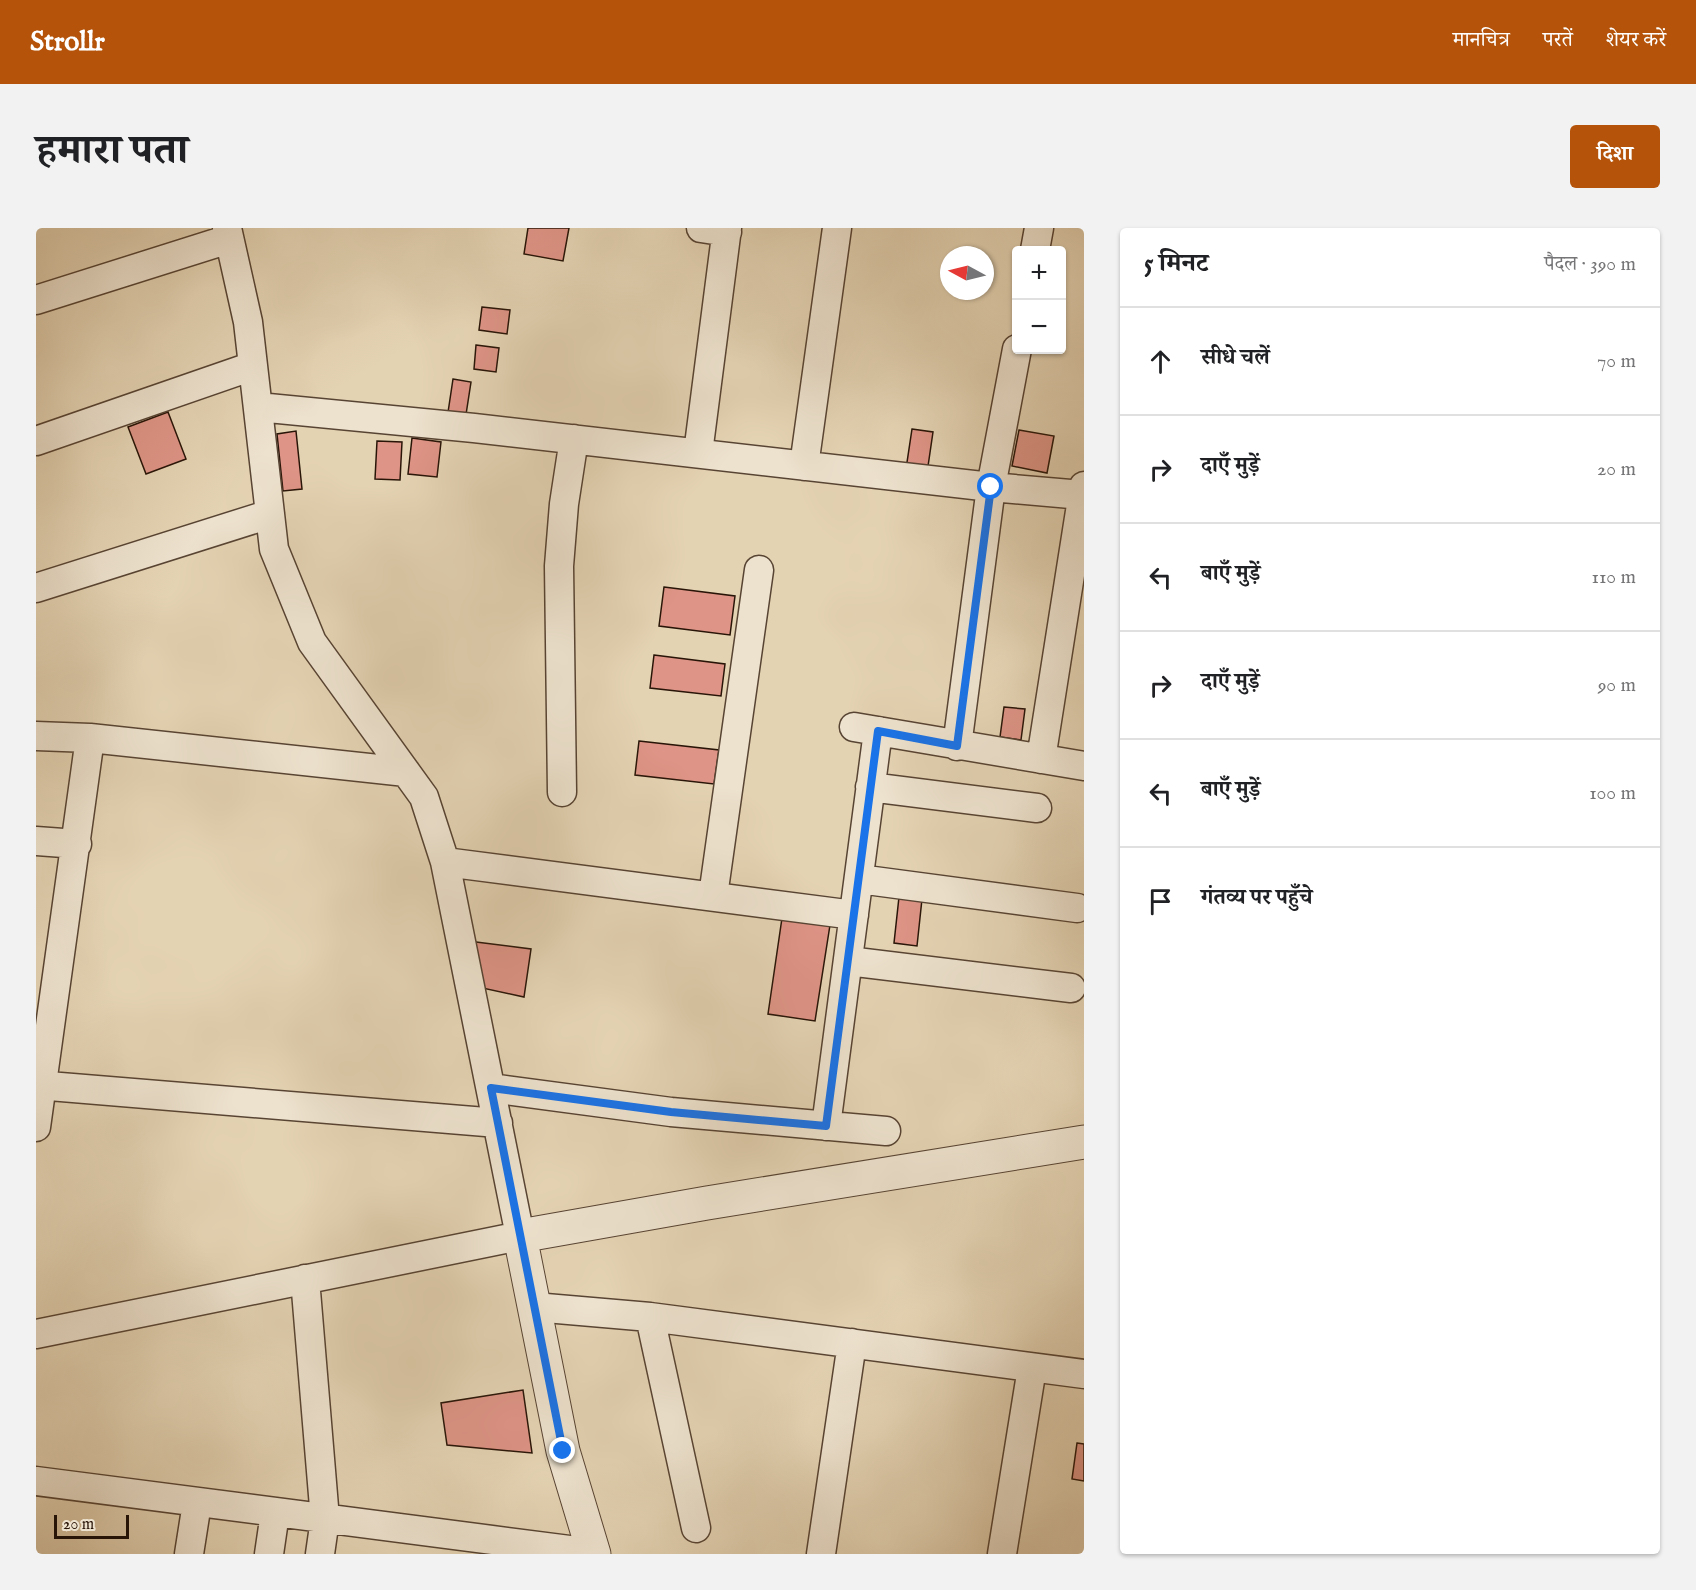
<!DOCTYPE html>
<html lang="hi">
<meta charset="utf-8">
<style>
:root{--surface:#fff;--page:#f2f2f2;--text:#202124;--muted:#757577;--line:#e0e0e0;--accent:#b45309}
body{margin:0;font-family:"IM FELL English","Noto Serif Devanagari",serif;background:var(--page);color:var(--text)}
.controls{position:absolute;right:18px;top:18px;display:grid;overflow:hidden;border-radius:6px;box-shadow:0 2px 4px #0004}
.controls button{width:54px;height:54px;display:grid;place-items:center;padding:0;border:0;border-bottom:2px solid var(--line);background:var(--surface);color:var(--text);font:30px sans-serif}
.compass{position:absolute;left:904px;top:18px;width:54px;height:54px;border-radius:50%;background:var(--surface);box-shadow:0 2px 4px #0004;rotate:277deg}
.scale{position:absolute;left:18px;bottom:15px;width:75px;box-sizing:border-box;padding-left:6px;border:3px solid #291508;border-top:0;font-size:16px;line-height:21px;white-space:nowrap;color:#291508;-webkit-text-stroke:4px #ede2ce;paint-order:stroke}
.stop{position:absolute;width:18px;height:18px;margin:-14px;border:4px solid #1a73e8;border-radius:50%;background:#fff}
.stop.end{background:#1a73e8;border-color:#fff;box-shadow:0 2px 6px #0008}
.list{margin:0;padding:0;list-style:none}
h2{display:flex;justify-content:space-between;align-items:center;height:78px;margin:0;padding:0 24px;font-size:26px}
h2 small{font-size:20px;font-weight:400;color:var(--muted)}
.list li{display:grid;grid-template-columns:39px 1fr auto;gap:18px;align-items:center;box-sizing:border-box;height:108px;padding:0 24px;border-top:2px solid var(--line)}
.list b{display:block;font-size:22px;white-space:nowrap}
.list em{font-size:20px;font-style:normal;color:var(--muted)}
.icon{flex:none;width:33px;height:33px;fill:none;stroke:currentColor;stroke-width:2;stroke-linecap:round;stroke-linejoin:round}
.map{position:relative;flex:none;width:1048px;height:1326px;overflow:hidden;border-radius:6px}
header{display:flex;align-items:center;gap:36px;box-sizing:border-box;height:84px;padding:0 30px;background:var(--accent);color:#fff}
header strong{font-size:28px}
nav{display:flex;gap:33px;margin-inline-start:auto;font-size:21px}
.intro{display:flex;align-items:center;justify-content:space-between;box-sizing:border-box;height:144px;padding:0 36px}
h1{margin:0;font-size:42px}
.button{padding:15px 27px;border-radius:6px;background:var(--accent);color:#fff;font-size:21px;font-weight:700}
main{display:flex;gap:36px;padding:0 36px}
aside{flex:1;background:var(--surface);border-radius:6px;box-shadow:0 2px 4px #0004}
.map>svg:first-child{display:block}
</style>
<header>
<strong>Strollr</strong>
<nav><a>मानचित्र</a><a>परतें</a><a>शेयर करें</a></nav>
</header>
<div class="intro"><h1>हमारा पता</h1><a class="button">दिशा</a></div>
<main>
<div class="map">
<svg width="1048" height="1326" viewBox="0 0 1048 1326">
<rect width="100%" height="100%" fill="#e4d3b3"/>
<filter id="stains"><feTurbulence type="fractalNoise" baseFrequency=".00333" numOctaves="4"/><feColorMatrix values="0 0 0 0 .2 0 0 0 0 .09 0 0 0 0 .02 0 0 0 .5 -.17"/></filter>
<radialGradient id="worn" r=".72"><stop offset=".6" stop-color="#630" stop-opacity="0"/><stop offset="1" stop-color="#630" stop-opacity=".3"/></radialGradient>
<!-- building -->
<path fill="#de9486" stroke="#291508" stroke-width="1.5" d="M 492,0 L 533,0 L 527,33 L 488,26 Z
M 446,79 L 474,82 L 471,106 L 443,102 Z
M 440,117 L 463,120 L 460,144 L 438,141 Z
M 417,151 L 435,154 L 429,193 L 411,191 Z
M 132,184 L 150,231 L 110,246 L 92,199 Z
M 876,201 L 897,204 L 891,245 L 870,241 Z
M 983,202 L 1018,208 L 1011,245 L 976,238 Z
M 260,203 L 266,261 L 247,263 L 241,206 Z
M 376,210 L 405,214 L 401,249 L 372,246 Z
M 341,213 L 366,214 L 364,252 L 339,251 Z
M 628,359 L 699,368 L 694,407 L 623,398 Z
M 618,427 L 689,436 L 685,468 L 614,460 Z
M 968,479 L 989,481 L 985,512 L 964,509 Z
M 603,513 L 683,522 L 678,556 L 599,547 Z
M 863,669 L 886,671 L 881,718 L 858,715 Z
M 746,690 L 794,697 L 779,793 L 732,786 Z
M 432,713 L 495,721 L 488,769 L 437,758 Z
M 487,1162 L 496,1225 L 411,1217 L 405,1175 Z
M 1041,1215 L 1048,1216 L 1048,1253 L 1036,1251 Z"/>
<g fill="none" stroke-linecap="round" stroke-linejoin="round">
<!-- minor casing -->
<g stroke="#584433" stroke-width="31">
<path id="minor" d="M 665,0 L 691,4
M 999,22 L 1003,0
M 0,72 L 193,11
M 222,179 L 438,200 L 955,259 L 1046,267
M 0,213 L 217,138
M 662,225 L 691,0
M 768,238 L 801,0
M 0,360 L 234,286
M 818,499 L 1048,538
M 0,508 L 54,510 L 370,544
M 921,518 L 955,259 L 981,121
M 1005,531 L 1048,258
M 834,559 L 1001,580
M 526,564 L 523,338 L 528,276 L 538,211
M 0,613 L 41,616
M 409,634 L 818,687
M 823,651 L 1041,680
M 677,668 L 723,342
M 812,733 L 1035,760
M 0,857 L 462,895
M 455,860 L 635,884 L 850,903
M 790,898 L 842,503
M 0,899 L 54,510
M 269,1051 L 289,1291 L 284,1326
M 498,1079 L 614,1089 L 1048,1146
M 614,1089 L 660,1300
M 0,1106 L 484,1008 L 409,634 L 388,569 L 276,414 L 238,321 L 212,94 L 191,0
M 0,1253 L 557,1325
M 153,1326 L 161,1275
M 233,1326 L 239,1285
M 785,1326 L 816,1115
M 966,1326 L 996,1140"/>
</g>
<!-- tertiary casing -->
<g stroke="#584433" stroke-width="35">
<path id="tertiary" d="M 558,1326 L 527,1223 L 484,1008 L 671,975 L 1048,914"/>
</g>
<!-- minor -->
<use href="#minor" stroke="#ede2ce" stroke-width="28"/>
<!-- tertiary -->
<use href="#tertiary" stroke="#ede2ce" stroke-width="33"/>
</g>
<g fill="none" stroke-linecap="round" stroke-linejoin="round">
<!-- route -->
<path stroke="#1a73e8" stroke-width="8" d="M 527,1223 L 455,860 L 635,884 L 790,898 L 842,503 L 921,518 L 955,259"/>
</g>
<rect width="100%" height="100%" filter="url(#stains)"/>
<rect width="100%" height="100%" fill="url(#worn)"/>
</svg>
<div class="controls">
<button>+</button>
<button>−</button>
</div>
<svg class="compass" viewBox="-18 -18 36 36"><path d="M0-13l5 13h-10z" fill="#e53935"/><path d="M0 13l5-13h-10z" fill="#757577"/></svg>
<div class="scale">20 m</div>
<div class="stop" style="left:955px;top:259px"></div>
<div class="stop end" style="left:527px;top:1223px"></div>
</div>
<aside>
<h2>5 मिनट<small>पैदल · 390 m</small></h2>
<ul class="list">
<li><svg class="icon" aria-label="ahead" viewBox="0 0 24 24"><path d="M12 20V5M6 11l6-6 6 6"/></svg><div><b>सीधे चलें</b></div><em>70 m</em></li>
<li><svg class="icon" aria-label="right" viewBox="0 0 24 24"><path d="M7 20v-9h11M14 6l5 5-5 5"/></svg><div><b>दाएँ मुड़ें</b></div><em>20 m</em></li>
<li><svg class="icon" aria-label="left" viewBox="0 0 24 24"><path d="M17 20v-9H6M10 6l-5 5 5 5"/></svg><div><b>बाएँ मुड़ें</b></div><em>110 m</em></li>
<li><svg class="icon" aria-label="right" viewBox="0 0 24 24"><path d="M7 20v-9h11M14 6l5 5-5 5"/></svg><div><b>दाएँ मुड़ें</b></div><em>90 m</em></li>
<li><svg class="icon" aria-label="left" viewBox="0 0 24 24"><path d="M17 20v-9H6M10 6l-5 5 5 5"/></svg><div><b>बाएँ मुड़ें</b></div><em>100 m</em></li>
<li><svg class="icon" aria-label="arrive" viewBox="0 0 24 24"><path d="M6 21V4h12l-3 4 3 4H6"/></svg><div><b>गंतव्य पर पहुँचे</b></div></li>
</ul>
</aside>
</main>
